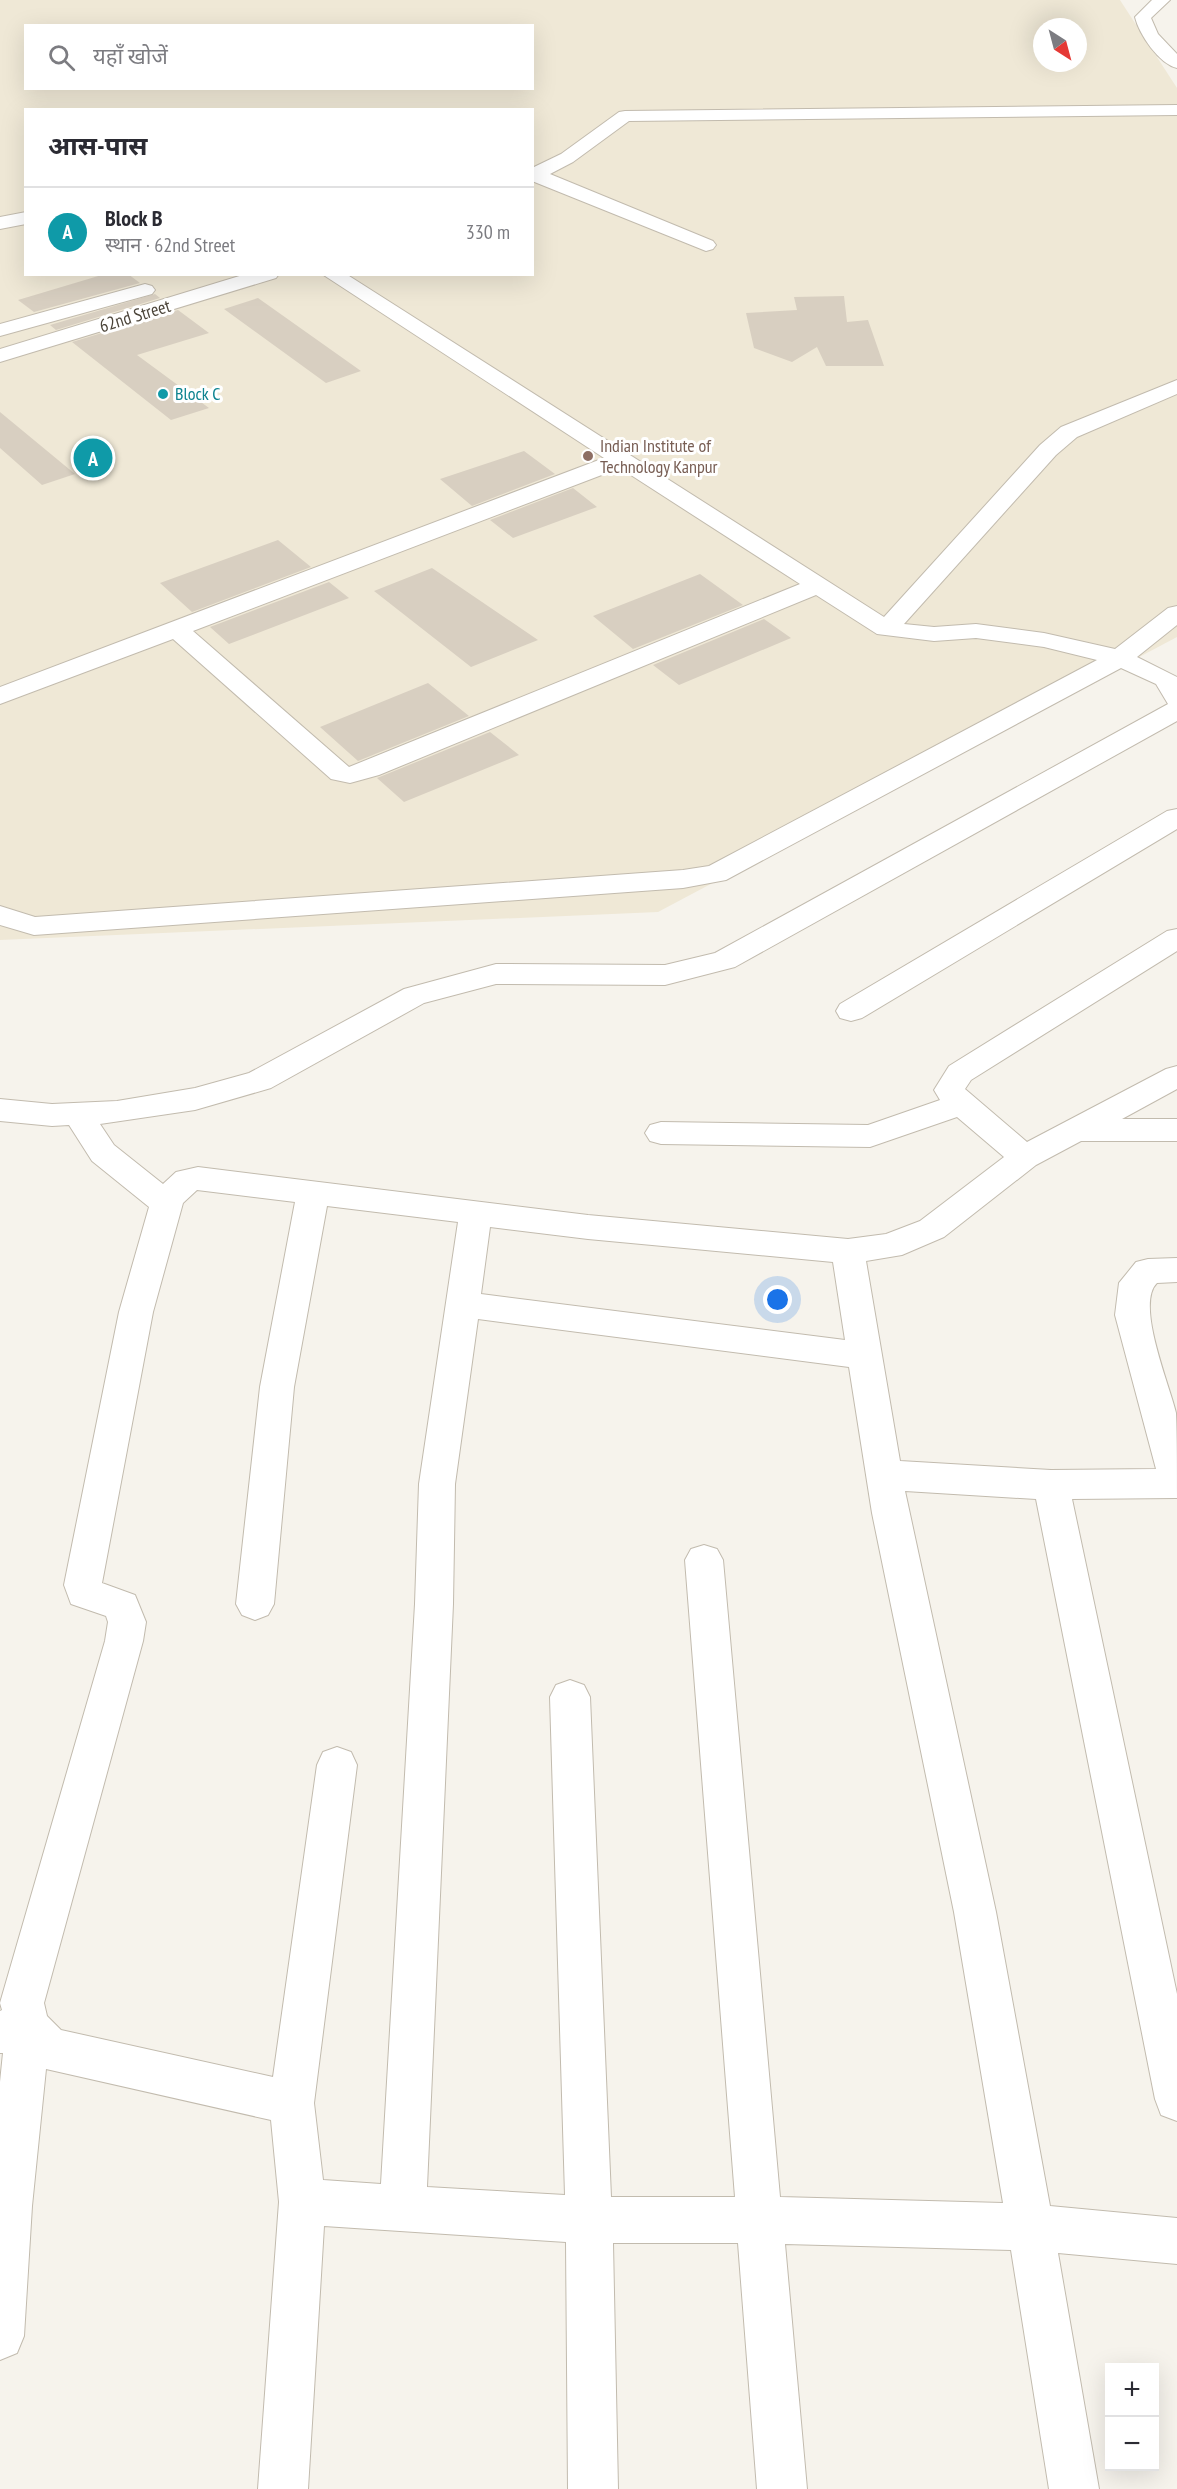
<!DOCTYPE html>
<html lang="hi">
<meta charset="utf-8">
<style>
:root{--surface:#fff;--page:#f2f2f3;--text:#2b2b33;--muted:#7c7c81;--line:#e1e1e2;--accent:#111827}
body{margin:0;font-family:"PT Sans Narrow","Noto Sans Devanagari",sans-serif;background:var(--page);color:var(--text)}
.controls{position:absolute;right:18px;bottom:18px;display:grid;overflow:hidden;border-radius:0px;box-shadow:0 6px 24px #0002}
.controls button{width:54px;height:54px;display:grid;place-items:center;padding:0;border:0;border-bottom:2px solid var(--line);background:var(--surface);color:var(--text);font:30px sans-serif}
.compass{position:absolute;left:1033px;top:18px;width:54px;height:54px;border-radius:50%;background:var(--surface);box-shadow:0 6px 24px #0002;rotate:144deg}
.you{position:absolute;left:778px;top:1300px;width:21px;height:21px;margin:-15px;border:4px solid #fff;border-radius:50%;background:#1a73e8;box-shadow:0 0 0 9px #1a73e833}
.badge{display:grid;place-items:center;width:39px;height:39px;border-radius:50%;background:var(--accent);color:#fff;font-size:20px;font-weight:700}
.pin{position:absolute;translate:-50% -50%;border:3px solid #fff;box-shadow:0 2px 6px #0006}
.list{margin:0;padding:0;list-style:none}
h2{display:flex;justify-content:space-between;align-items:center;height:78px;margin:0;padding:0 24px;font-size:26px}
h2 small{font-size:20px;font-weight:400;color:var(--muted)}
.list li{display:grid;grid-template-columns:39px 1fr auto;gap:18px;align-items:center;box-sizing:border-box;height:90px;padding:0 24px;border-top:2px solid var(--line)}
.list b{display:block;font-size:22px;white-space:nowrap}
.list p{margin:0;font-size:20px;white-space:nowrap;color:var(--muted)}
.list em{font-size:20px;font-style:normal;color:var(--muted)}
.icon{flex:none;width:33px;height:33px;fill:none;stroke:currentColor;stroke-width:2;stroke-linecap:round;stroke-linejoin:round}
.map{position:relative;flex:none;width:1177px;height:2489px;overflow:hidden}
.search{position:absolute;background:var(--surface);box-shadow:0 6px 24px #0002;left:24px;top:24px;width:510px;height:66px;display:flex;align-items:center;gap:15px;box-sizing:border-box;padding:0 21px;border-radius:0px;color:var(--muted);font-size:22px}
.panel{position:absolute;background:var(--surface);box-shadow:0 6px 24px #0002;left:24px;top:108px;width:510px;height:168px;border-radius:0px}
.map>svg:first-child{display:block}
</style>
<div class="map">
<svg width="1177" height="2489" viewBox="0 0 1177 2489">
<rect width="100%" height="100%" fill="#f6f3ec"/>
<!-- education -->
<path fill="#efe8d6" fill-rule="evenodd" d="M 0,0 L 1120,0 L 1177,88 L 1177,637 L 658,912 L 0,940 ZM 26,26 L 532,26 L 532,88 L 26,88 ZM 1042,27 L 1078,27 L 1078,63 L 1042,63 ZM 26,110 L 532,110 L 532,274 L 26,274 Z"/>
<!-- building -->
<path fill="#d8cfc1" d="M 105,274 L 128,274 L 140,283 L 34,312 L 18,300 Z
M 155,294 L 160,298 L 56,330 L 50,325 Z
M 844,296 L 847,322 L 868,320 L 884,366 L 826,366 L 817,347 L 792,362 L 754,348 L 746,313 L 797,310 L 794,297 Z
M 258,298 L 361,371 L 326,383 L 224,309 Z
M 178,310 L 209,333 L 137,355 L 209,408 L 171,420 L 72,342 Z
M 0,412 L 75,474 L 42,485 L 0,448 Z
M 524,451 L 555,474 L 472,506 L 440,479 Z
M 573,488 L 597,507 L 513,538 L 490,520 Z
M 278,540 L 311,567 L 192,612 L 160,583 Z
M 432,568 L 538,640 L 471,667 L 374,591 Z
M 700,574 L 743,605 L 633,649 L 593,616 Z
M 329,582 L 349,598 L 229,644 L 210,627 Z
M 764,619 L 791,638 L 679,685 L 653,665 Z
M 428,683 L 469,716 L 358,761 L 320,727 Z
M 490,732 L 519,755 L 404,802 L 377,778 Z"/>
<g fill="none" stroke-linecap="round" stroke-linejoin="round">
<!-- minor casing -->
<g stroke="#c2bbae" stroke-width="2">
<path id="minor" d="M 1152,0 L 1170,0 L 1151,18 L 1158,34 L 1177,54 L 1177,68 C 1159,64 1139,34 1135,17 Z
M 1177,105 L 1177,115 L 629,121 L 573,162 L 550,174 L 713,241 L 716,245 L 713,249 L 706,251 L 532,181 L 532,168 L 561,154 L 619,112 L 625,111 Z
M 26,212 L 26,224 L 0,229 L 0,217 Z
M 246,274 L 279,274 L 276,278 L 0,362 L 0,349 Z
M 322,274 L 346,274 L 884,617 L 1040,445 L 1061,427 L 1177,380 L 1177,394 L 1077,437 L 1056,455 L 904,624 L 934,627 L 976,624 L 1044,633 L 1115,649 L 1168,608 L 1177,606 L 1177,625 L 1137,657 L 1177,677 L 1177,721 L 735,967 L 665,985 L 496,984 L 424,1003 L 271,1088 L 195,1110 L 100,1124 L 114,1145 L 163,1184 L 176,1172 L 198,1167 L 588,1215 L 848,1239 L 886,1234 L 920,1221 L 1004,1157 L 957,1117 L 870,1147 L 661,1144 L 650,1141 L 645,1133 L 650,1125 L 661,1122 L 868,1125 L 940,1100 L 934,1090 L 949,1066 L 1167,931 L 1177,929 L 1177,951 L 971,1080 L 965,1089 L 1027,1142 L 1166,1069 L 1177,1066 L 1177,1089 L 1122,1119 L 1177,1119 L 1177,1141 L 1081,1141 L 1036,1165 L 944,1237 L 902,1255 L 866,1261 L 900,1461 L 1051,1470 L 1156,1469 L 1115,1315 L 1119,1283 L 1136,1262 L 1148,1259 L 1177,1258 L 1177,1282 L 1157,1283 C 1135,1304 1170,1386 1176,1413 C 1177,1436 1177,1473 1177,1498 L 1072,1499 L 1177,1994 L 1177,2121 L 1161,2115 L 1155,2099 L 1036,1499 L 905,1491 L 996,1912 L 1050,2206 L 1177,2218 L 1177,2264 L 1058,2253 L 1099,2489 L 1049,2489 L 1011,2250 L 785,2244 L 807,2489 L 757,2489 L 738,2243 L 613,2243 L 618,2489 L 568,2489 L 566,2242 L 324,2226 L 308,2489 L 258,2489 L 279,2202 L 271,2120 L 46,2069 L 32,2206 L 24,2336 L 17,2353 L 0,2360 L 0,2082 L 3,2053 L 0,2053 L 0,2011 L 2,2010 L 0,2003 L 105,1641 L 108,1622 L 106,1616 L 71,1604 L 64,1585 L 119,1312 L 149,1207 L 92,1161 L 69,1125 L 52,1126 L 0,1121 L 0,1099 L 52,1104 L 117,1101 L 195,1088 L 249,1073 L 404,989 L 496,964 L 665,965 L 715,953 L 1168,704 L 1156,684 L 1121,668 L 726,880 L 683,888 L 34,935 L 0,925 L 0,906 L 35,917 L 683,870 L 709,866 L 1097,660 L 1044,647 L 976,638 L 934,641 L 877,634 L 816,595 L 379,775 L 350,783 L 331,779 L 173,639 L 0,704 L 0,687 L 604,458 ZM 620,468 L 800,584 L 349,767 L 193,631 ZM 197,1190 L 295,1202 L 260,1387 L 236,1604 L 242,1615 L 255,1620 L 268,1615 L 274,1604 L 294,1387 L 327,1206 L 458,1222 L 419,1484 L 415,1604 L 381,2184 L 323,2180 L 314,2103 L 357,1765 L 351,1752 L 337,1747 L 323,1752 L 317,1765 L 273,2077 L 61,2030 L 47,2016 L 44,2003 L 143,1641 L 146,1622 L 135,1595 L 102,1583 L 153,1312 L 183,1203 ZM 490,1227 L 588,1239 L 833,1262 L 845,1340 L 481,1294 ZM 478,1319 L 849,1367 L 872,1513 L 954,1912 L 1003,2203 L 780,2197 L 723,1560 L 717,1549 L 704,1545 L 691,1549 L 685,1560 L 735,2197 L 611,2197 L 590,1697 L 584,1685 L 570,1680 L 556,1685 L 550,1697 L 565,2195 L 427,2187 L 453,1604 L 455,1484 Z
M 145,284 L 152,286 L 155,290 L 152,294 L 0,336 L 0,324 Z
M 1177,809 L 1177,829 L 862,1018 L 851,1021 L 840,1018 L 836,1011 L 840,1004 L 1167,811 Z"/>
</g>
<!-- minor -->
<use href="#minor" fill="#fff" fill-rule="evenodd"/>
</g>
<!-- markers -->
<circle fill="#0f9aa8" stroke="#fff" stroke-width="2" cx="163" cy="394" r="6"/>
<circle fill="#8d6e63" stroke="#fff" stroke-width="2" cx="588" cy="456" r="6"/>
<g text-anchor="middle" stroke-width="6" stroke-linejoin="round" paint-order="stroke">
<!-- far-street labels -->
<g font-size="18" fill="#4b4439" stroke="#fff">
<text transform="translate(135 316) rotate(-17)" y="6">62nd Street</text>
</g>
<!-- far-culture labels -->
<g font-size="18" fill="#0d838f" stroke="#fff" text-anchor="start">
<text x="175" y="400">Block C</text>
</g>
<!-- far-education labels -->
<g font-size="18" fill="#785e54" stroke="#fff" text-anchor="start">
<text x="600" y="452">Indian Institute of<tspan x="600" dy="21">Technology Kanpur</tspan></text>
</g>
</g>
</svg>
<div class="controls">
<button>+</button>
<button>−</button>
</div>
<svg class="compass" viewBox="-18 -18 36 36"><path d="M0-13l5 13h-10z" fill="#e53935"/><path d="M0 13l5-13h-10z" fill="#7c7c81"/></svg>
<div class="you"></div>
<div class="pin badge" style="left:93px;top:458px;background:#0f9aa8">A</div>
<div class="search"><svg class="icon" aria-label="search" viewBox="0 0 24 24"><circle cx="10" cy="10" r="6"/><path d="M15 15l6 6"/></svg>यहाँ खोजें</div>
<section class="panel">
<h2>आस-पास<small></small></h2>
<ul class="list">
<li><span class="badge" style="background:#0f9aa8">A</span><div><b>Block B</b><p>स्थान · 62nd Street</p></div><em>330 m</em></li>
</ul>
</section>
</div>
